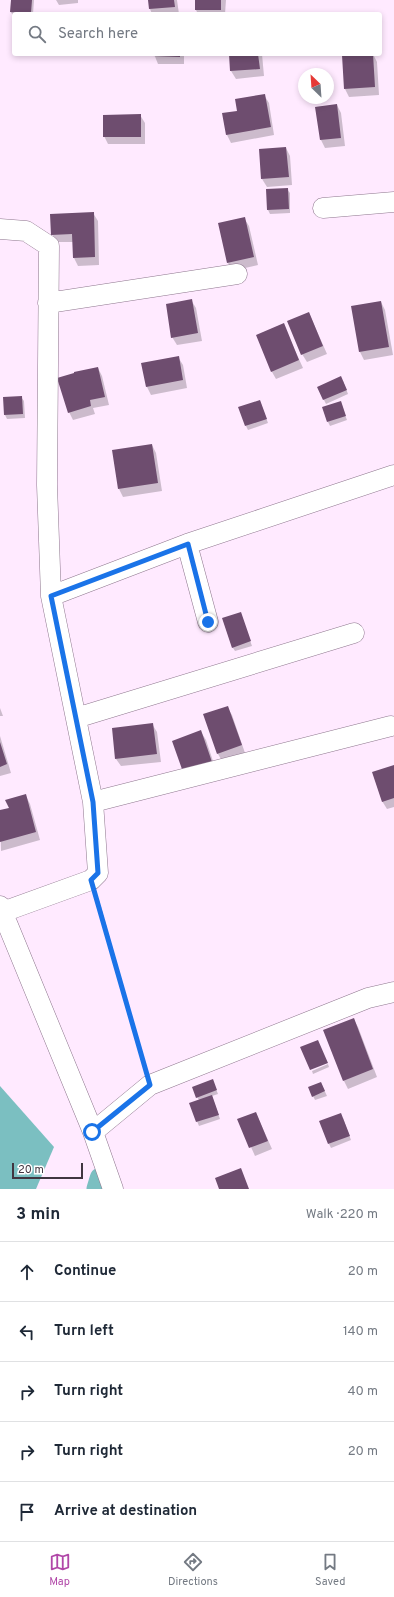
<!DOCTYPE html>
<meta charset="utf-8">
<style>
:root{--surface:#fff;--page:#f6f6f7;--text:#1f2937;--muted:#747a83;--line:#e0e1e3;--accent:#b147a8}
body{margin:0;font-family:Overpass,sans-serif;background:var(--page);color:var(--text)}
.compass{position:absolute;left:298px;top:68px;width:36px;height:36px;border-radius:50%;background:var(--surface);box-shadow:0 2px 6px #0003;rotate:335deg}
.scale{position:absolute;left:12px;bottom:10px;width:71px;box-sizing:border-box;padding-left:4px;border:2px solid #403540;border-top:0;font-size:11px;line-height:14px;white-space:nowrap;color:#403540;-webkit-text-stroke:3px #fff;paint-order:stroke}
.stop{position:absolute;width:12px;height:12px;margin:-9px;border:3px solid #1a73e8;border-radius:50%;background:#fff}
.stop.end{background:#1a73e8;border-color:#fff;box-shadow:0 1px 4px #0008}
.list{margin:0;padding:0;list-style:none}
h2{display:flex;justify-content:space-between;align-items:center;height:52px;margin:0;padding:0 16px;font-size:17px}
h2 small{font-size:13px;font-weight:400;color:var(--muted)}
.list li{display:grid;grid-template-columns:26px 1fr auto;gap:12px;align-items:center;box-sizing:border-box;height:60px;padding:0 16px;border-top:1px solid var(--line)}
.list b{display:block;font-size:15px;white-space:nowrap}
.list em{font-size:13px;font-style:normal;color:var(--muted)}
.icon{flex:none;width:22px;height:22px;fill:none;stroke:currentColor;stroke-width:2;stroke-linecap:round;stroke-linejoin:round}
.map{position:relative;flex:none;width:394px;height:1189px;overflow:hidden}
.search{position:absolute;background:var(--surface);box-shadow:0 2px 6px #0003;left:12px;right:12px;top:12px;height:44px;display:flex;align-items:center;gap:10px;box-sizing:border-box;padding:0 14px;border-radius:4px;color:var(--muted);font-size:15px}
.sheet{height:352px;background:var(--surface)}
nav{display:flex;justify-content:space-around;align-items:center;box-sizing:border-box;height:56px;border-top:1px solid var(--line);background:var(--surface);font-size:11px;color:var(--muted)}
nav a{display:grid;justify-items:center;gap:2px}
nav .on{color:var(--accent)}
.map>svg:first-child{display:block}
</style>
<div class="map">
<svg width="394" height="1189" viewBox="0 0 394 1189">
<rect width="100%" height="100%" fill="#ffeaff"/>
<!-- water -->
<path fill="#7bbfc1" d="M 0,1086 L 54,1147 L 36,1189 L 0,1189 Z"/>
<!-- shadow -->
<path fill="#0003" d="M 12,0 L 34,0 L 33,14 L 14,14 L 13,16 L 11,12 Z
M 56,0 L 78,0 L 78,3 L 59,5 Z
M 149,0 L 177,0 L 179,14 L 152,14 L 150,9 Z
M 196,0 L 226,0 L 225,14 L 198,14 L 196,10 Z
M 154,54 L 184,54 L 184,64 L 158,64 Z
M 230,54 L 262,54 L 264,76 L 236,79 L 231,71 Z
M 373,54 L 377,62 L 379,95 L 349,97 L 345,89 Z
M 264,95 L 269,103 L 274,135 L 231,143 L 227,135 L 223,114 L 238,112 Z
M 337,105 L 341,113 L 345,146 L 325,148 L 321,140 L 316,107 Z
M 140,115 L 145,123 L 145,144 L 108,144 L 104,136 Z
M 286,148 L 290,156 L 292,185 L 267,187 L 262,179 Z
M 287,189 L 290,193 L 290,213 L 270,214 L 268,210 Z
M 93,213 L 98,221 L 99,265 L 78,266 L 74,258 L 73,242 L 57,242 L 52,234 Z
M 244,218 L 249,226 L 258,265 L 232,271 L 228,263 Z
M 191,300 L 196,308 L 202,341 L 177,345 L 172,337 Z
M 381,302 L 385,310 L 393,355 L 364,360 L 360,352 Z
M 309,313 L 327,354 L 307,362 L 302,354 Z
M 283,324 L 303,368 L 276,379 L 272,372 Z
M 178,357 L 183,365 L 187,388 L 151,395 L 147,387 L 142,364 Z
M 98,368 L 102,376 L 109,405 L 93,408 L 95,414 L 73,420 L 69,412 Z
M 343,381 L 348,394 L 326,404 L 318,388 Z
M 21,397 L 24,401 L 25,418 L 7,419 L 5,415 L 4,398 Z
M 260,401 L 268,423 L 248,430 L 246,426 Z
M 340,402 L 347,420 L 330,426 L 328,422 Z
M 152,445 L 156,453 L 162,491 L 123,497 L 119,489 Z
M 242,617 L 252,646 L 235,651 L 233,648 Z
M 227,707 L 232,715 L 245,753 L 222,761 L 218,754 Z
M 0,708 L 3,716 L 0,716 Z
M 152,724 L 157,732 L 161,762 L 121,766 L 116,759 Z
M 201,732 L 206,740 L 216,770 L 188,780 Z
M 0,736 L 11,773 L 0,776 Z
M 394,766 L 394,807 L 387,809 L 382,801 Z
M 26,796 L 30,804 L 40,840 L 1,851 L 0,811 L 10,809 Z
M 354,1020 L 358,1027 L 377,1077 L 348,1089 L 344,1081 Z
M 328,1064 L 329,1067 L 313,1074 L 312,1071 Z
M 321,1083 L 327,1096 L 315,1100 L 313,1096 Z
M 214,1084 L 218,1094 L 212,1096 L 220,1119 L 199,1126 L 190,1104 L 199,1100 L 197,1097 Z
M 256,1113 L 272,1149 L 255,1156 L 239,1120 Z
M 343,1118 L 351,1140 L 331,1148 L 329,1144 Z"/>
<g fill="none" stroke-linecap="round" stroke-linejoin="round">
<!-- canal -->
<path stroke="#7bbfc1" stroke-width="25" d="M 99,1189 L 102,1179"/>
</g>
<!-- building -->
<path fill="#6e4d6f" d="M 11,0 L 32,0 L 31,13 L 10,12 Z
M 148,0 L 174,0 L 175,7 L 149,9 Z
M 195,0 L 221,0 L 221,10 L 195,10 Z
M 153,54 L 180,54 L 180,57 L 153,56 Z
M 229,54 L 258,54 L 260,69 L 230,71 Z
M 373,54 L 375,87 L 344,89 L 342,55 Z
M 265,94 L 271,127 L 226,135 L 222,113 L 237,111 L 235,99 Z
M 337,104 L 341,138 L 320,140 L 315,107 Z
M 141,114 L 141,137 L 103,137 L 103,115 Z
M 286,147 L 289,177 L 261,179 L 259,149 Z
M 288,188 L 289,209 L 267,210 L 266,189 Z
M 94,212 L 95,257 L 73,258 L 72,234 L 51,235 L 50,214 Z
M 245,217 L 254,257 L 227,263 L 218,223 Z
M 192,299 L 198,333 L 171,338 L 166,304 Z
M 381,301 L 389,347 L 359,352 L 351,306 Z
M 309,312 L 323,346 L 301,355 L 287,321 Z
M 284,323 L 299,360 L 271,372 L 256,335 Z
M 179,356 L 183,380 L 146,387 L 141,363 Z
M 98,367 L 105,397 L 90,400 L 91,406 L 68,413 L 57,378 L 74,373 L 74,372 Z
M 341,376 L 347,390 L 323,400 L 317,387 Z
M 22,396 L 23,414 L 4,415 L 3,397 Z
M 260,400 L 267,419 L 245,426 L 238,407 Z
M 341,401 L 346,416 L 327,422 L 322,407 Z
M 152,444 L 158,483 L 118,489 L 112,450 Z
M 241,612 L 251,641 L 232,648 L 222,618 Z
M 228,706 L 242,745 L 217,754 L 203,714 Z
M 153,723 L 157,754 L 115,759 L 112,728 Z
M 201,730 L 212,762 L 183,772 L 172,741 Z
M 0,742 L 7,764 L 0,767 Z
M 394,765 L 394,798 L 382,802 L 372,772 Z
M 26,794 L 36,832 L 0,842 L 0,810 L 9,808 L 5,800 Z
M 354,1018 L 373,1069 L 343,1081 L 323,1030 Z
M 318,1040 L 328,1063 L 310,1070 L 300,1047 Z
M 213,1079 L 217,1090 L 196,1098 L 192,1087 Z
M 321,1082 L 325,1091 L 312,1097 L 308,1087 Z
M 212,1095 L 219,1115 L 196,1122 L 189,1103 Z
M 256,1112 L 268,1141 L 249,1148 L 237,1119 Z
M 341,1113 L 350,1136 L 328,1144 L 319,1121 Z
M 241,1168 L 249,1189 L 219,1189 L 215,1178 Z"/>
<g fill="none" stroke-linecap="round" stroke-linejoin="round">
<!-- street casing -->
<g stroke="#8e778e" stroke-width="21">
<path id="street" d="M 323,208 L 394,202
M 0,229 L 26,231 L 49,246 L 47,485 L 51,596 L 93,802 L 98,873 L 91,880 L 0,913
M 48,303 L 237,274
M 187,544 L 208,622
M 51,596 L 187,544 L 394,475
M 76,718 L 354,633
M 93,802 L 391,726
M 0,906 L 93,1132 L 113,1189
M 93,1132 L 150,1085 L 368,998 L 394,992"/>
</g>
<!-- path -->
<path stroke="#a797a7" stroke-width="2.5" stroke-dasharray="3 2" stroke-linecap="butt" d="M 98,901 L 144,1064"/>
<!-- street -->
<use href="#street" stroke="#fff" stroke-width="20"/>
</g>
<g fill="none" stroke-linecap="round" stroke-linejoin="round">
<!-- route -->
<path stroke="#1a73e8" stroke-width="5" d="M 92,1132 L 150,1085 L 91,880 L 98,873 L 93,802 L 51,596 L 188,544 L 208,622"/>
</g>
</svg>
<svg class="compass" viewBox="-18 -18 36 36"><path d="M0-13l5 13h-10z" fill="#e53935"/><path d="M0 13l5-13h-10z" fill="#747a83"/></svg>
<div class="scale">20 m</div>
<div class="stop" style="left:92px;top:1132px"></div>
<div class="stop end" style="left:208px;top:622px"></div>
<div class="search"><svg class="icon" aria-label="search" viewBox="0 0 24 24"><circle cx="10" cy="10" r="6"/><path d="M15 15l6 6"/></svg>Search here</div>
</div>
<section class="sheet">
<h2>3 min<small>Walk · 220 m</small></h2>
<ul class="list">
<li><svg class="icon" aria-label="ahead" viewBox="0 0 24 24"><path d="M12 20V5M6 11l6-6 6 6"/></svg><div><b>Continue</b></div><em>20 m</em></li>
<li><svg class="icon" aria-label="left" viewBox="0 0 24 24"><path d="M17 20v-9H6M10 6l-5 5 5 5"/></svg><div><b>Turn left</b></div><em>140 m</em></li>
<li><svg class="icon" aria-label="right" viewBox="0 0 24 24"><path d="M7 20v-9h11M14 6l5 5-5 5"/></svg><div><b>Turn right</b></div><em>40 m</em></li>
<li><svg class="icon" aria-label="right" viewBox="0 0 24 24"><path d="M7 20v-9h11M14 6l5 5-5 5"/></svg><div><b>Turn right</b></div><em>20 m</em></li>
<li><svg class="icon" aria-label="arrive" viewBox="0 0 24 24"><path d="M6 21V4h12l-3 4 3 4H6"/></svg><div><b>Arrive at destination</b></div></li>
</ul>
</section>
<nav>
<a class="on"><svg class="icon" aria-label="map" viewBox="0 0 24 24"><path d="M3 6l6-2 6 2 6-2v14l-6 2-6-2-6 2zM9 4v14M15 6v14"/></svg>Map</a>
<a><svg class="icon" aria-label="directions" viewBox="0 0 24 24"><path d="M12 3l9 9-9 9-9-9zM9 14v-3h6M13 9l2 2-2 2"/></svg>Directions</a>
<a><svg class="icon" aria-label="saved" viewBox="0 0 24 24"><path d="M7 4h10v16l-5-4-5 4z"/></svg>Saved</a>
</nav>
